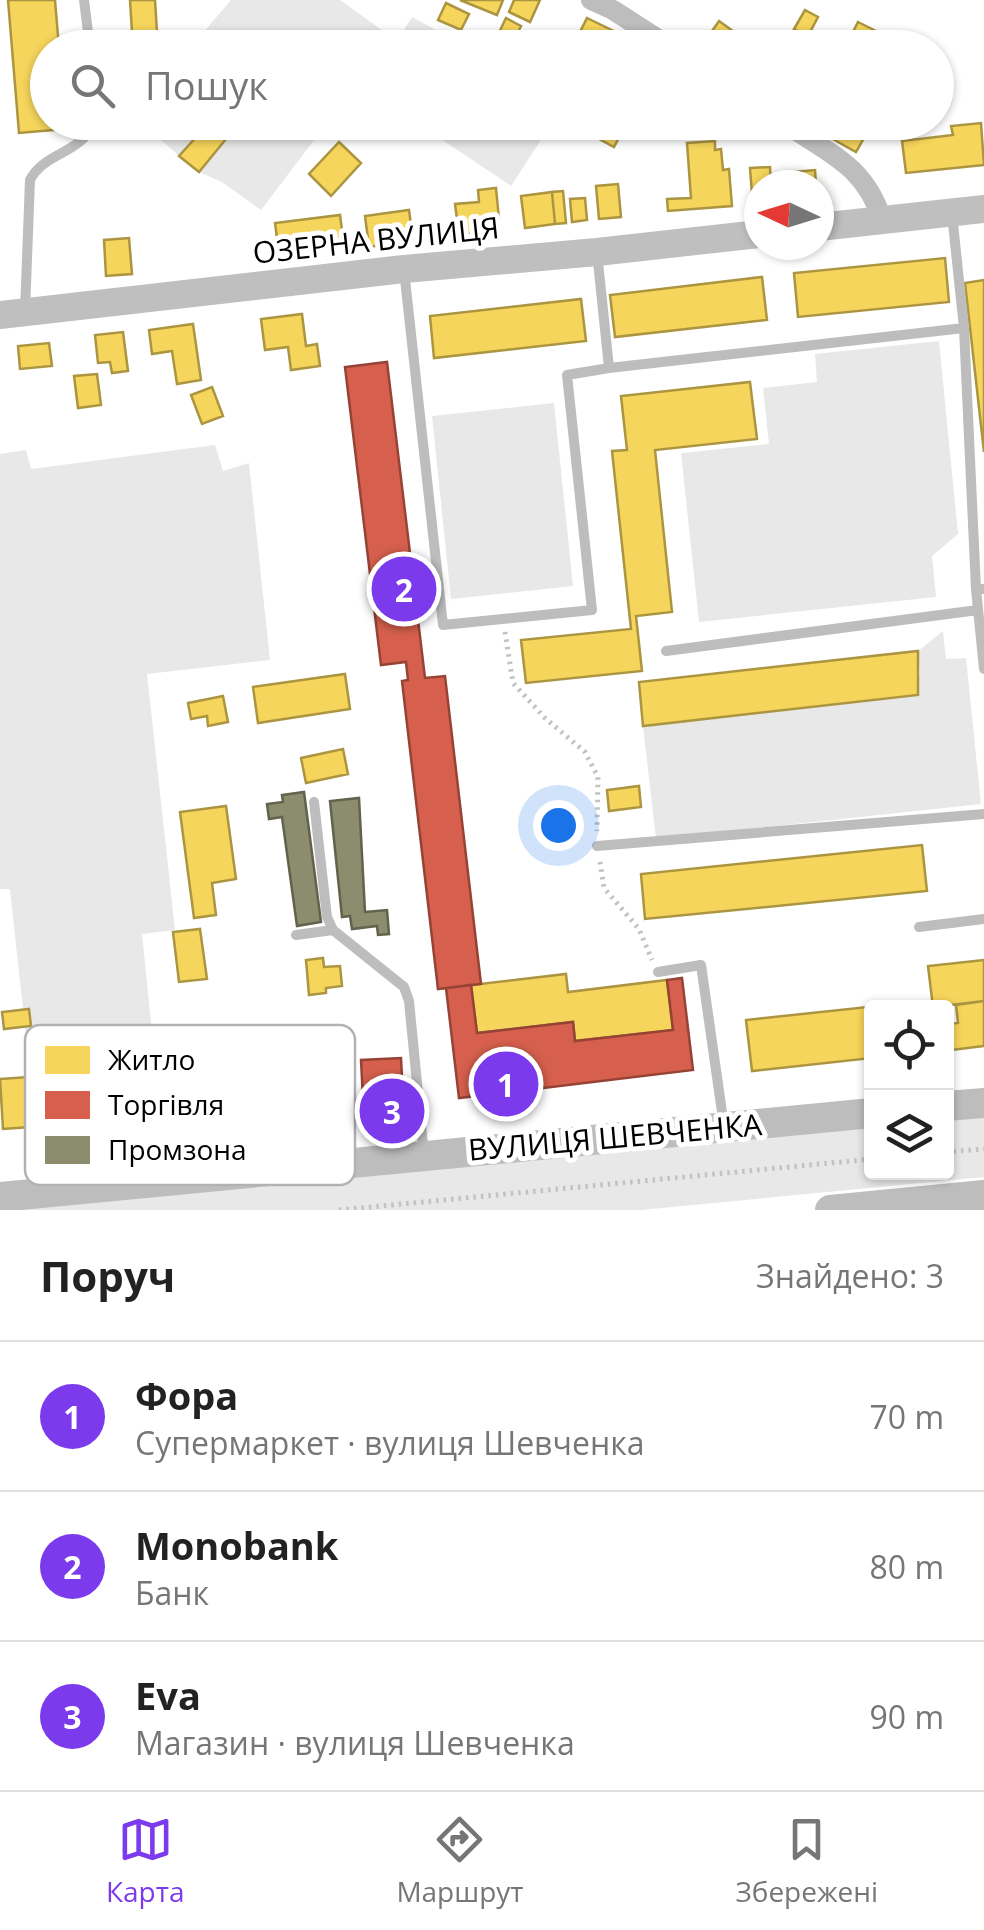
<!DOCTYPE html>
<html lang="uk">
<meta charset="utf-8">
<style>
:root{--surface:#fff;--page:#f2f2f2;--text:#222;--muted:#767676;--line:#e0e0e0;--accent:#7c3aed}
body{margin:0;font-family:"Open Sans",sans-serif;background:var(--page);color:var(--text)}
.controls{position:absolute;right:30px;bottom:30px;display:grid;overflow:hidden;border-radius:10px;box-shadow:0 2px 8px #0004}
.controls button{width:90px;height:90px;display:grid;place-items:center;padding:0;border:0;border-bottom:2px solid var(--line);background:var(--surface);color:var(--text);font:50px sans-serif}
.compass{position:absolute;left:744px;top:170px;width:90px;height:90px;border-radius:50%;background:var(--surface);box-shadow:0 2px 8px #0004;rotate:274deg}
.you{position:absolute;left:558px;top:825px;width:35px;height:35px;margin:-25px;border:8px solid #fff;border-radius:50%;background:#1a73e8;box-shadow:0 0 0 15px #1a73e833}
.badge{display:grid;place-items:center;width:65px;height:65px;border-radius:50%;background:var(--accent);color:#fff;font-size:32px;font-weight:700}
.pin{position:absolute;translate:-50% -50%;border:5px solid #fff;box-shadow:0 2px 10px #0006}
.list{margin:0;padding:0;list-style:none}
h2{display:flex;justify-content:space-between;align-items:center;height:130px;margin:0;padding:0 40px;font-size:42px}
h2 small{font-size:32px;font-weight:400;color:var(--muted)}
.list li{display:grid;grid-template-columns:65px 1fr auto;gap:30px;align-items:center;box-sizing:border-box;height:150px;padding:0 40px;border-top:2px solid var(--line)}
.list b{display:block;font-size:38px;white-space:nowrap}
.list p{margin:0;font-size:32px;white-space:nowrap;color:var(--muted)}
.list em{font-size:32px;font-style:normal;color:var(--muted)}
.icon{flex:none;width:55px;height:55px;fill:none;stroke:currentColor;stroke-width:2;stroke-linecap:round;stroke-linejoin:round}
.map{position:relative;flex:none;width:984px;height:1210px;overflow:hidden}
.search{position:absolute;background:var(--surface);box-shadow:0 2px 8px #0004;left:30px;right:30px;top:30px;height:110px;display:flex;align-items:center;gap:25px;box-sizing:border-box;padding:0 35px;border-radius:55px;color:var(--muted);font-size:38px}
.sheet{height:580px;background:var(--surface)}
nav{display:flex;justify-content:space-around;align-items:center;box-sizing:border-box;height:140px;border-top:2px solid var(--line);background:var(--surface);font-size:28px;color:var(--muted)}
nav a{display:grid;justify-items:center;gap:5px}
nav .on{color:var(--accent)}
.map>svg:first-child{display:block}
</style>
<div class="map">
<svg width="984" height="1210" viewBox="0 0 984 1210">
<rect width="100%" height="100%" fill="#fff"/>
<!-- green -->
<path fill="#e8e8e8" d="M 231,0 L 340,0 L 397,41 L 412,17 L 467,47 L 191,47 Z
M 142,123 L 327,123 L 261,210 L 222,182 L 199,172 L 225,140 L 208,125 L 179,156 Z
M 417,123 L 552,123 L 511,186 Z
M 939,341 L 958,534 L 932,556 L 936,597 L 699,622 L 681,453 L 769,444 L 763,388 L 817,382 L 815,354 Z
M 554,403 L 573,586 L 451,599 L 432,416 Z
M 215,445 L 223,471 L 249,463 L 270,660 L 147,674 L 175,930 L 142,934 L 152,1032 L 83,1040 L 96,1160 L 40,1166 L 10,889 L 0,889 L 0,454 L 26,450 L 31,469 Z
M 943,631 L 946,659 L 966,658 L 981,804 L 656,839 L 643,726 L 918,695 L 916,675 L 920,674 L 918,651 Z
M 984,1112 L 984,1177 L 641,1210 L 0,1210 L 871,1123 L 872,1172 L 946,1172 L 947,1116 Z"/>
<!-- homes -->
<path fill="#f6d55c" stroke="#ac9540" stroke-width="2.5" d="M 8,0 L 55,0 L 59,48 L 48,48 L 48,122 L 65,122 L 65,129 L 19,133 Z
M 130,0 L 155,0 L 158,48 L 133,48 Z
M 460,0 L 503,0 L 497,15 Z
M 514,0 L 540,0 L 530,22 L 509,12 Z
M 446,3 L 469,14 L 461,30 L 438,20 Z
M 805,10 L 818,17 L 808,36 L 794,29 Z
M 506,18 L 521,26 L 511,46 L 496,39 Z
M 587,18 L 624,36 L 618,48 L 581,48 L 574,44 Z
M 719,21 L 751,44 L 748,48 L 708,48 L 703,44 Z
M 858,22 L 880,33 L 873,48 L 845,48 Z
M 596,122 L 609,122 L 623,130 L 614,147 L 590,134 Z
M 840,122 L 873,122 L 856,152 L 831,138 Z
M 981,123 L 984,165 L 906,173 L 902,141 L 953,135 L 951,126 Z
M 207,125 L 226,139 L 199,172 L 179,156 Z
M 715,141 L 715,150 L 721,149 L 723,170 L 729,169 L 732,206 L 668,211 L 667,199 L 691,198 L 687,143 Z
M 339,142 L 361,163 L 331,196 L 309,174 Z
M 770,167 L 771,185 L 759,185 L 759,193 L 752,194 L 750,168 Z
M 815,170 L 816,185 L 783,185 L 782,173 Z
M 618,184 L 621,217 L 599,219 L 596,186 Z
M 496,188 L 499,219 L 484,220 L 485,232 L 459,235 L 455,204 L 479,202 L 478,190 Z
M 563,191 L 566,223 L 555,224 L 552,192 Z
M 552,192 L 555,224 L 525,228 L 521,196 Z
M 585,198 L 587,220 L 572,222 L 570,199 Z
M 409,210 L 413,241 L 369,247 L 365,216 Z
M 340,215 L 344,245 L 279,253 L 275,223 Z
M 129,238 L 132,274 L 106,276 L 104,240 Z
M 945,258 L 949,302 L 798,317 L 794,273 Z
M 762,277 L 767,320 L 615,337 L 610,295 Z
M 984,280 L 984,452 L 965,283 Z
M 581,299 L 586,341 L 434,358 L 430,316 Z
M 302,314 L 306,346 L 317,344 L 320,366 L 291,370 L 288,347 L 265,350 L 261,319 Z
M 193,324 L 201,380 L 177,384 L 172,351 L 152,354 L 149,330 Z
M 123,332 L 128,371 L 112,373 L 110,362 L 98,363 L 95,335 Z
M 49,343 L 52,366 L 20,369 L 18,346 Z
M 97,374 L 101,405 L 78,408 L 74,376 Z
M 750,382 L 757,439 L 655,450 L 672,612 L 636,616 L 642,671 L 526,683 L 521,640 L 631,629 L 612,451 L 627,450 L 621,396 Z
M 212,387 L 223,416 L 202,424 L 191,395 Z
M 918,651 L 918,695 L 643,726 L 639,682 Z
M 345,674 L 350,709 L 258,723 L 253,687 Z
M 223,696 L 228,722 L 208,726 L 207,716 L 191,719 L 188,703 Z
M 343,749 L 348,774 L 306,783 L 301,758 Z
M 639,786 L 641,807 L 609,811 L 607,790 Z
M 226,806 L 236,879 L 212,883 L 216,915 L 194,918 L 180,812 Z
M 922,845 L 927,891 L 645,919 L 641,874 Z
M 200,929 L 207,979 L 179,982 L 173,932 Z
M 323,958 L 324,967 L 340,966 L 342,986 L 326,988 L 326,993 L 309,995 L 306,960 Z
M 984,960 L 984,1001 L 933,1007 L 928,966 Z
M 566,974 L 568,992 L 667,980 L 673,1030 L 575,1041 L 573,1022 L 477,1033 L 471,985 Z
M 984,1001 L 984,1046 L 951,1050 L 948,1024 L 958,1023 L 956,1005 Z
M 886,1005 L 887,1008 L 872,1008 L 872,1058 L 752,1071 L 746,1020 Z
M 29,1009 L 31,1026 L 4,1029 L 2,1012 Z
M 28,1077 L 31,1127 L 3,1129 L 0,1079 Z"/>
<!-- shops -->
<path fill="#d6604d" stroke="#964336" stroke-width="2.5" d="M 387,362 L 425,678 L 445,676 L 481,984 L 438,989 L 402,681 L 408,680 L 406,662 L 381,665 L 345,367 Z
M 682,978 L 693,1070 L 459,1098 L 446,988 L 471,985 L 477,1033 L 573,1022 L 575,1041 L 673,1030 L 667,980 Z
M 401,1058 L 404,1117 L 364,1119 L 361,1060 Z"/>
<!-- industry -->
<path fill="#8c8c6e" stroke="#62624d" stroke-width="2.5" d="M 304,792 L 321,922 L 297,926 L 282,817 L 269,819 L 267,804 L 283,802 L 282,795 Z
M 359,798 L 365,912 L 387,910 L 389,934 L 378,935 L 377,926 L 352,929 L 350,916 L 342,917 L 330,801 Z"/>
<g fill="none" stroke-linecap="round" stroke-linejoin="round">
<!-- path -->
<path stroke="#c2c2c2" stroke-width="5" stroke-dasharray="2.5 5" stroke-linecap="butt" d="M 505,632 L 513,683 L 545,718 L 585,752 L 598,777 L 597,831
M 600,862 L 604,888 L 639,929 L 652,960
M 946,1152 L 984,1149
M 339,1210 L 872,1159"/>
<!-- lane -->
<path stroke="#bdbdbd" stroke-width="10" d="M 84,0 L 90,48
M 952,214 L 964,328
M 597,252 L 609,368 L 964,328 L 976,589 L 984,589
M 404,270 L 443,625 L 592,610 L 567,375 L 609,368
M 25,311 L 30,180 C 44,152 82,154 94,122
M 976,589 L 984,669
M 666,651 L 978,610
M 314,802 L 327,917 L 333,930 L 404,987 L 409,1001 L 424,1155
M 597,846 L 984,814
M 919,927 L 984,919
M 296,935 L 333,930
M 658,972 L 701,965 L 724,1126"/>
<!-- street -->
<path stroke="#bdbdbd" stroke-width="20" d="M 591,0 L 613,10 L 672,48
M 783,122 C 828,153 865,165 882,220"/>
<!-- secondary -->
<path stroke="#bfbfbf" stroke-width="28" d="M 819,227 L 984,209
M 0,315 L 404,269 L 597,252 L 759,234"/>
<!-- primary -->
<path stroke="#bdbdbd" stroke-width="30" d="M 946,1106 L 984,1103
M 0,1197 L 872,1113
M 830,1210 L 984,1195"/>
</g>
<g text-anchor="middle" stroke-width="10" stroke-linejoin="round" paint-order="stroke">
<!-- street labels -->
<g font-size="30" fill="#000" stroke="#fff">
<text transform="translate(376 241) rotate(-6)" y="10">ОЗЕРНА ВУЛИЦЯ</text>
<text transform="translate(615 1138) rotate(-5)" y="10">ВУЛИЦЯ ШЕВЧЕНКА</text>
</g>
</g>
<!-- legend -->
<rect x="25" y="1025" width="330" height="160" rx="15" fill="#fff" stroke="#b2b2b2" stroke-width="2.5"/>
<rect x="45" y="1046" width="45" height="28" fill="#f6d55c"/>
<rect x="45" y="1091" width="45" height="28" fill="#d6604d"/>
<rect x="45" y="1136" width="45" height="28" fill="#8c8c6e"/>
<g font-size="28" fill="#000">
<text x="108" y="1070">Житло</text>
<text x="108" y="1115">Торгівля</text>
<text x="108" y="1160">Промзона</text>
</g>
</svg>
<div class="controls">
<button><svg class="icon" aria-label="locate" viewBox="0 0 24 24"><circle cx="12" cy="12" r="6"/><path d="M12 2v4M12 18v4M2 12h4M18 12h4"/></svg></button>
<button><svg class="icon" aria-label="layers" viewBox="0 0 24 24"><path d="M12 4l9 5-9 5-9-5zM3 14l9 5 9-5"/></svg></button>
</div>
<svg class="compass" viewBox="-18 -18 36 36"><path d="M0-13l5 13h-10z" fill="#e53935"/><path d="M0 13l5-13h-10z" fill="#767676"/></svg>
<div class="you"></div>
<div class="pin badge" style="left:506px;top:1084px">1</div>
<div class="pin badge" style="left:404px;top:589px">2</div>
<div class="pin badge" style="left:392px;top:1111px">3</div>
<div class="search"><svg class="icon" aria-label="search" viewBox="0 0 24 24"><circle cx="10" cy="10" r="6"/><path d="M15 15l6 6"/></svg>Пошук</div>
</div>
<section class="sheet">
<h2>Поруч<small>Знайдено: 3</small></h2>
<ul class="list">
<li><span class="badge">1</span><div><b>Фора</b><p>Супермаркет · вулиця Шевченка</p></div><em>70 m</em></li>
<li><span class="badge">2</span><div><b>Monobank</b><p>Банк</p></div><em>80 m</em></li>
<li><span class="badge">3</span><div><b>Eva</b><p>Магазин · вулиця Шевченка</p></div><em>90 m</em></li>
</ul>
</section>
<nav>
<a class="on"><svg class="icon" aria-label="map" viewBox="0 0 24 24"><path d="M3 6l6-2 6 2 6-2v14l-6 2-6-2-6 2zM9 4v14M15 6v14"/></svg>Карта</a>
<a><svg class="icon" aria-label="directions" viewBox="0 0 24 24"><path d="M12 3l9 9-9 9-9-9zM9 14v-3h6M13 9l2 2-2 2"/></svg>Маршрут</a>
<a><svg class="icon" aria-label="saved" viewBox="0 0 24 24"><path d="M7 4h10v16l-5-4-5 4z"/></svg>Збережені</a>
</nav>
